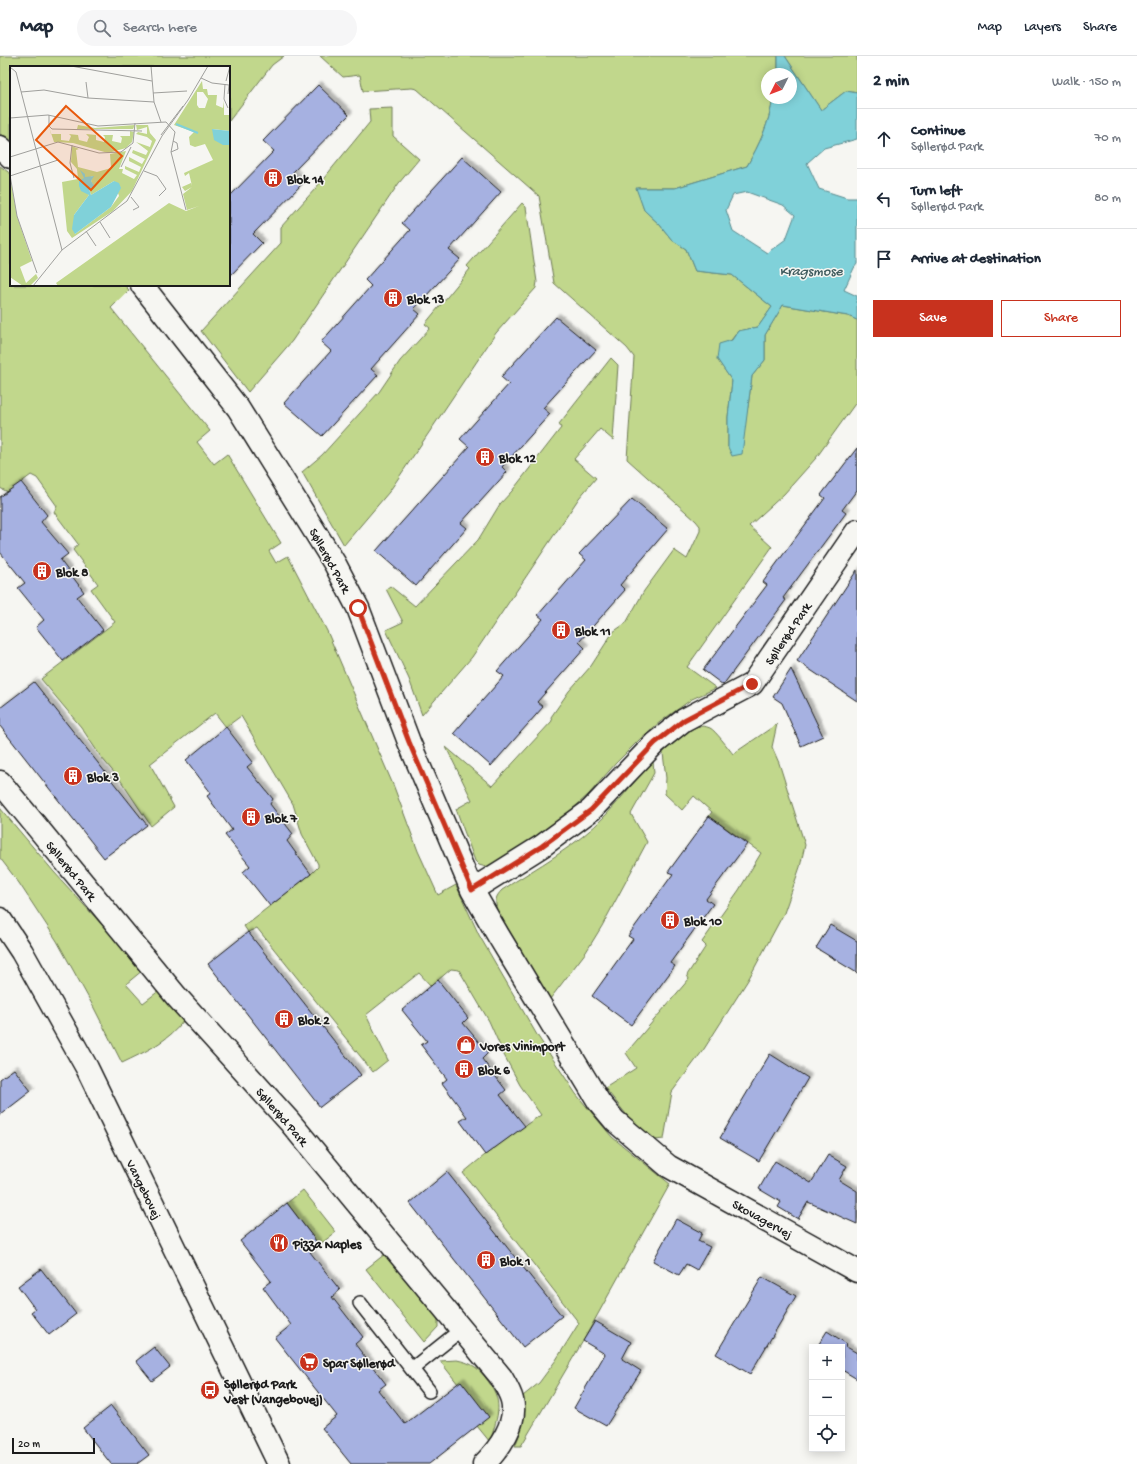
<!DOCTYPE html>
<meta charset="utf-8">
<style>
:root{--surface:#fff;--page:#f6f6f7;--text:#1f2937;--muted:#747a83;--line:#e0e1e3;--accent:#c8321e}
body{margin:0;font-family:"Gochi Hand",sans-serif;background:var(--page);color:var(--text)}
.controls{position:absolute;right:12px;bottom:12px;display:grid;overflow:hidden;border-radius:0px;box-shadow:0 2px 10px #0003}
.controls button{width:36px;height:36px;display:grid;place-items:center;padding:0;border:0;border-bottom:1px solid var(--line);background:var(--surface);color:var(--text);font:20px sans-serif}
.compass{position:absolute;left:761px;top:12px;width:36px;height:36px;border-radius:50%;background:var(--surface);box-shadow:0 2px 10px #0003;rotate:228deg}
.scale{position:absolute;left:12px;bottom:10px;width:83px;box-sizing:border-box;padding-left:4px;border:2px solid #1c1c1c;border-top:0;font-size:11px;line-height:14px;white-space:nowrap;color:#1c1c1c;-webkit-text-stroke:3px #f6f6f2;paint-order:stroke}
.stop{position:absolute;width:12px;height:12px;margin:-9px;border:3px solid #c8321e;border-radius:50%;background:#fff}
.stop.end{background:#c8321e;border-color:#fff;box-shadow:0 1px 4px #0008}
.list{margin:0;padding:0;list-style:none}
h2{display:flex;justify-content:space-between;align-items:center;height:52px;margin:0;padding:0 16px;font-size:17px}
h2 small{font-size:13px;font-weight:400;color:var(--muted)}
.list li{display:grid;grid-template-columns:26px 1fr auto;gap:12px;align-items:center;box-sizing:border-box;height:60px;padding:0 16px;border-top:1px solid var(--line)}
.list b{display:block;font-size:15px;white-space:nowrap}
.list p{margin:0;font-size:13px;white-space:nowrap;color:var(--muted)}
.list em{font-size:13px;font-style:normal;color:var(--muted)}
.actions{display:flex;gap:8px;padding:12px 16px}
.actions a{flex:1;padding:9px 0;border:1px solid var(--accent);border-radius:0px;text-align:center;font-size:14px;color:var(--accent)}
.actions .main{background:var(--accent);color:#fff}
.icon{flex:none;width:22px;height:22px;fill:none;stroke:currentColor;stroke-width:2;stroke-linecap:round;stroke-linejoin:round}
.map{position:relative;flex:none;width:857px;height:1408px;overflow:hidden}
header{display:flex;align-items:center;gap:24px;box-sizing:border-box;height:56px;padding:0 20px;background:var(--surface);border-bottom:1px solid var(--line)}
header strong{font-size:19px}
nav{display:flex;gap:22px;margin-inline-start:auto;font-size:14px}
.search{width:280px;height:36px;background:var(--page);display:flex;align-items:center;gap:10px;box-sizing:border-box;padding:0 14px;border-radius:22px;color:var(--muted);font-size:15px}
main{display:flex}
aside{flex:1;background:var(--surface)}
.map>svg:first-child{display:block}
</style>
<header>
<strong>Map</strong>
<div class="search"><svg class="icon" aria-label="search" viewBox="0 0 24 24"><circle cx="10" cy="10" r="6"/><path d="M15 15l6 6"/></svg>Search here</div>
<nav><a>Map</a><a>Layers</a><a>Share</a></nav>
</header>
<main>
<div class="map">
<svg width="857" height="1408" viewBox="0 0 857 1408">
<defs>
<filter id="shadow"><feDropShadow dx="3.5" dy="-3.5" stdDeviation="1" flood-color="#0004"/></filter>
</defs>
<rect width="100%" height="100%" fill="#f6f6f2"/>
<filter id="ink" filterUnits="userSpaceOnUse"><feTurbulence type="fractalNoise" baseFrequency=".025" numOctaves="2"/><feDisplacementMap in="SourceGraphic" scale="8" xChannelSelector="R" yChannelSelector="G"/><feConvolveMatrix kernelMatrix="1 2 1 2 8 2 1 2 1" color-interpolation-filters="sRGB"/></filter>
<g filter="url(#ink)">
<!-- green -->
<path fill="#c1d78c" stroke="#6e7a54" d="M 0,0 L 284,0 L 272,9 L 229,65 L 229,11 L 11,11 L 11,87 L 0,78 Z
M 320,0 L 778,0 L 778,18 L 767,18 L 767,42 L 773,42 C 769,68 760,87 747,110 L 675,132 L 637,132 L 644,154 L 660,169 L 672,184 L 686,193 L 695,215 L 732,219 L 772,251 L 758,271 L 738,275 L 717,303 L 732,325 L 728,361 L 728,391 L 748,351 L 752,320 L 765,304 L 765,279 L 783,249 L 848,260 L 857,264 L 857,345 L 816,402 L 784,438 L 749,470 L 772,491 L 687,611 L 716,632 L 692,643 L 660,666 L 640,683 L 616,707 L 589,738 L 568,757 L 518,793 L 492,810 L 486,811 L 479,809 L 475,805 L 456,753 L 472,744 L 446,691 L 492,730 L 552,665 L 551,661 L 569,635 L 591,610 L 613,576 L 626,567 L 644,535 L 674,494 L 687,503 L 700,475 L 700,470 L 696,465 L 627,403 L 634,301 L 627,292 L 554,227 L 539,140 L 417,33 L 412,32 L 363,35 L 360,19 L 343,21 Z
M 785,0 L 857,0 L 857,37 L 846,35 L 821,54 Z
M 393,52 L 393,80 L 419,103 L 399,127 L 292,285 L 248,336 L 201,275 L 281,187 L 281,171 L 315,133 L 370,66 L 369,53 Z
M 0,110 L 11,118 L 11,229 L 124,229 L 129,234 L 111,252 L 210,375 L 197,386 L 214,408 L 227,398 L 281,487 L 269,495 L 276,507 L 288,500 L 327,575 L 394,731 L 418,795 L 438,839 L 456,829 L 479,879 L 537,979 L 576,1038 L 612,1081 L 670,1128 L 583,1285 L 521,1390 L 515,1390 C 522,1373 527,1358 523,1340 L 539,1327 L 556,1304 L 579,1267 L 463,1117 C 488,1096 514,1076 541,1059 L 520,1029 L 504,999 L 489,965 L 459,914 L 451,913 L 431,930 L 419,917 L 366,959 L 388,1004 L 373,1016 L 257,872 L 248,876 L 244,870 L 311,818 L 318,811 L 318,808 L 302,778 L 293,748 L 241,660 L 226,671 L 215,657 L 150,708 L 174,751 L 151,770 L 121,725 L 101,701 L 81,671 L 41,623 L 115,566 L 91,533 L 98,528 L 73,494 L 78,488 L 54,456 L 57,450 L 37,422 L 31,419 L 8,436 L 0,432 Z
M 522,147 L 526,151 L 537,226 L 536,232 L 496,277 L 389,436 L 344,489 L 302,416 L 322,399 L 379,336 L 400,305 L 430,272 L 425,268 L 470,213 L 467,210 Z
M 611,302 L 618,309 L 613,384 L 600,373 L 574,403 L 596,422 L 579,442 L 472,601 L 422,659 L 409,623 L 386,574 L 403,566 L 386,533 L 390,530 L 415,550 L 478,484 L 500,448 L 512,435 L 561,372 L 559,368 Z
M 777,668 L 772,691 L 779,707 L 805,789 L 800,811 L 784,857 L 748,924 L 704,993 L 672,1036 L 664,1083 L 655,1084 L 630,1063 L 605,1032 L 636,1012 L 626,997 L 689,923 L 687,919 L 706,890 L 702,886 L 739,834 L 761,797 L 709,760 L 712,756 L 694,740 L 682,754 L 665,738 L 666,722 L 663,697 C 674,684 692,664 710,672 C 715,674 729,693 733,698 Z
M 653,705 L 654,717 L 631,758 L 647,786 L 602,870 L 586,896 L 550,943 L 497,854 C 495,845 495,841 502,834 C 537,811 577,790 606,759 C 623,741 636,722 653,705 Z
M 0,752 L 54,816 L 143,914 L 126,928 L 143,947 L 160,934 L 184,964 C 169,985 145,996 122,1007 L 93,950 L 57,885 L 19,827 L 0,802 Z
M 303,1134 L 336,1176 L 319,1189 L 287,1147 Z
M 385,1198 L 436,1259 L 438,1264 L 438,1271 L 424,1286 L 366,1213 Z
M 457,1304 C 471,1307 476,1310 485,1321 C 505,1346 498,1358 490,1386 L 477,1370 L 461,1325 L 458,1328 L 440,1305 Z"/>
<!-- water -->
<path fill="#80d1d9" stroke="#58898d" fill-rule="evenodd" d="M 778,0 L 785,0 L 821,54 L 846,35 L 857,37 L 857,83 L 824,92 L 807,107 L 819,133 L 847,142 L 857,142 L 857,208 L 854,212 L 844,234 L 857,240 L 857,264 L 848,260 L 783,249 L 765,279 L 765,304 L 752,320 L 742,398 L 732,400 L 728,391 L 728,361 L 732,325 L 717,303 L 719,288 L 732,284 L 738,275 L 758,271 L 772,251 L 732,219 L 695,215 L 686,193 L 672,184 L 660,169 L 644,154 L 636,132 L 675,132 L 747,110 C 760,87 769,68 773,42 L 791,42 L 791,18 L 778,18 ZM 747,136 L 783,149 L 795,159 L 786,183 L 767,197 L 733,175 L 726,154 L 733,139 Z"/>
<!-- building -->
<path fill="#a6b1e1" stroke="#1c1c1c" filter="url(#shadow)" d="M 318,29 L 349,59 L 293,116 L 303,127 L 253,178 L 262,187 L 229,221 L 229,141 L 274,95 L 263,85 Z
M 462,101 L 501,136 L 449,194 L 460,203 L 414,253 L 420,258 L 371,313 L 378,319 L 322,380 L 284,347 L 331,295 L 321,286 L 371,230 L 365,224 L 410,174 L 402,167 Z
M 556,261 L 596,294 L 543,352 L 550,358 L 502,411 L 507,416 L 461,467 L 467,472 L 416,530 L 376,495 L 469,391 L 460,383 L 509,328 L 501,321 Z
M 857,392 L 857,434 L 842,454 L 846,457 L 783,542 L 786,544 L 723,629 L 703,614 L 767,529 L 763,526 L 825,442 L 821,439 Z
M 21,426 L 47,459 L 41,466 L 68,498 L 60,504 L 84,536 L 77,541 L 103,574 L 63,605 L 36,571 L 44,564 L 18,532 L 25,527 L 0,496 L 0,441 Z
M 632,443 L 668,473 L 620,529 L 625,534 L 579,586 L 585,592 L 537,646 L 543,651 L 491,710 L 454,677 L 504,620 L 497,615 L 543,563 L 538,559 L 586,504 L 579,498 Z
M 857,514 L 857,645 L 797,605 Z
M 791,613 L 823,680 L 801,690 L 782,647 L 773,641 Z
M 34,626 L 147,769 L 104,802 L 0,670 L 0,652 Z
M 226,671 L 253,706 L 247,711 L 273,743 L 270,748 L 293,778 L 287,785 L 311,818 L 270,850 L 243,816 L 250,810 L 225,779 L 232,774 L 207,740 L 211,737 L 186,704 Z
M 709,760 L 747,788 L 706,843 L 713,848 L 670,907 L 675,910 L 631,969 L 592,940 L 633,883 L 628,880 L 673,818 L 668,816 Z
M 830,869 L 857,885 L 857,917 L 816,892 Z
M 248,876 L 361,1019 L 320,1051 L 208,908 Z
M 438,924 L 468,962 L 463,967 L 488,997 L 482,1003 L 506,1034 L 500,1039 L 525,1070 L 485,1099 L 460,1065 L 467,1061 L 442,1027 L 447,1023 L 421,989 L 427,985 L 402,954 Z
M 770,998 L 808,1022 L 759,1105 L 720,1082 Z
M 14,1013 L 31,1035 L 0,1059 L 0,1023 Z
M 828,1099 L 847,1110 L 839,1124 L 857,1135 L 857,1168 L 808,1146 L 798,1163 L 778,1151 L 781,1146 L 759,1133 L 775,1105 L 811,1127 Z
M 447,1116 L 562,1260 L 523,1291 L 410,1147 Z
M 287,1147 L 319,1189 L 310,1196 L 340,1234 L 332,1241 L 363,1281 L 355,1288 L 386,1328 L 378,1334 L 405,1368 L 461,1325 L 489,1361 L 429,1408 L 351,1408 L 322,1372 L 337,1360 L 275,1282 L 291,1269 L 263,1231 L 271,1225 L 240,1185 Z
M 676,1163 L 702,1177 L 698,1185 L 710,1191 L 697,1214 L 686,1208 L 679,1219 L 653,1205 Z
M 41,1213 L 76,1258 L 49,1279 L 31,1256 L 35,1253 L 18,1230 Z
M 762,1221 L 796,1240 L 750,1318 L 716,1298 Z
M 595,1265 L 631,1286 L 622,1303 L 641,1315 L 606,1370 L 574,1352 L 605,1298 L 583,1285 Z
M 827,1275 L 847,1288 L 845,1290 L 857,1297 L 857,1323 L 842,1314 L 842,1291 L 817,1291 Z
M 154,1291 L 170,1311 L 152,1325 L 136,1305 Z
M 111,1350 L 149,1399 L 137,1408 L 111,1408 L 83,1372 Z"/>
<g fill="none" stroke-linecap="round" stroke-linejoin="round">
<!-- service casing -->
<g stroke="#1c1c1c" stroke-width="16">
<path id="service" d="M 360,1247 L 429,1335
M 412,1313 L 462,1273"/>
</g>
<!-- minor casing -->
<g stroke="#1c1c1c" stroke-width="25">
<path id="minor" d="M 0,91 L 11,101
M 142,229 L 238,352 L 335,508 L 358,552 L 409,686 L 472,834 L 498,879 L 599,1046 L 615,1065 L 668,1110 L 857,1215
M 0,726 L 176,940 L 289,1065 L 501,1321 C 505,1328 510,1336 512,1344 C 518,1367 499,1393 484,1408
M 472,834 L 542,790 L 591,754 L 655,687 L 684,664 L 752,628 L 857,475"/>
</g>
<!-- tertiary casing -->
<g stroke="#1c1c1c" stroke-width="25">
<path id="tertiary" d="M 0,863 L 22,896 L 87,1012 L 279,1408"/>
</g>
<!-- service -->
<use href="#service" stroke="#f6f6f2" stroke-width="13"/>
<!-- minor -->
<use href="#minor" stroke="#f6f6f2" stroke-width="22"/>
<!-- tertiary -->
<use href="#tertiary" stroke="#f6f6f2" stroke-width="22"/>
</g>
</g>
<g fill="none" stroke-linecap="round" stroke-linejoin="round" filter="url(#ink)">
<!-- route -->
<path stroke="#c8321e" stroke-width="5" d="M 358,552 L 409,686 L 472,834 L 542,790 L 591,754 L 655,687 L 684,664 L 752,628"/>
</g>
<!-- icons -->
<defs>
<g id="building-disc" transform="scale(1)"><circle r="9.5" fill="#c8321e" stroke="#f6f6f2"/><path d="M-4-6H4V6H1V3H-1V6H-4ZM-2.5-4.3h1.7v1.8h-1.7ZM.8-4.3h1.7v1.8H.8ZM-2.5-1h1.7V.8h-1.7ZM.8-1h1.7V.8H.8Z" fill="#fff"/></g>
<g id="shop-disc" transform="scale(1)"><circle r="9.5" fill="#c8321e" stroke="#f6f6f2"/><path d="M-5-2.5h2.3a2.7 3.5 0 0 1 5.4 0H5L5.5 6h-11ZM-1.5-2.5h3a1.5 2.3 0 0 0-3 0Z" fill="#fff"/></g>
<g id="restaurant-disc" transform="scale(1)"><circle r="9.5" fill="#c8321e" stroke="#f6f6f2"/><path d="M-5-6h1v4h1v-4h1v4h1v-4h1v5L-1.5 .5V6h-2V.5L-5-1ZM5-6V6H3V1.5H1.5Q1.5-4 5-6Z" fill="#fff"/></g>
<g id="supermarket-disc" transform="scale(1)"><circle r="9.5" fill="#c8321e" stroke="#f6f6f2"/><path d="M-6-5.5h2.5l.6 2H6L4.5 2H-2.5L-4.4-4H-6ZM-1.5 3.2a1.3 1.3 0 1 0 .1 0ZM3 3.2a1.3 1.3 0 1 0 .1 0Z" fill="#fff"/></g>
<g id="bus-disc" transform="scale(1)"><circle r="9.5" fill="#c8321e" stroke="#f6f6f2"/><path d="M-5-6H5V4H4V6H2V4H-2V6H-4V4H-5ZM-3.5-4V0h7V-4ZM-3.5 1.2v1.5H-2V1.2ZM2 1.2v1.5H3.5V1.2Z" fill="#fff"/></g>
</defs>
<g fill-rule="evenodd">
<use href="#building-disc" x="273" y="122"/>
<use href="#building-disc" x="393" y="242"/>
<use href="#building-disc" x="485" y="401"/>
<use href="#building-disc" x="42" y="515"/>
<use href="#building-disc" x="561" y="574"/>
<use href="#building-disc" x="73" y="720"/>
<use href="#building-disc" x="251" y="761"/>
<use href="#building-disc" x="670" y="864"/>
<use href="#building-disc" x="284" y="963"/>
<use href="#shop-disc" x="466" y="989"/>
<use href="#building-disc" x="464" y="1013"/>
<use href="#restaurant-disc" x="279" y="1187"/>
<use href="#building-disc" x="486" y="1204"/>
<use href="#supermarket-disc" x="309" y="1306"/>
<use href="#bus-disc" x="210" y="1334"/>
</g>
<g text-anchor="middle" stroke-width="3" stroke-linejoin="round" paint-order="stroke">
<!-- poi labels -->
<g font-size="13" font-weight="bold" fill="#1c1c1c" stroke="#f6f6f2" text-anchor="start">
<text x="287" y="127">Blok 14</text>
<text x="407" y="247">Blok 13</text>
<text x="499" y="406">Blok 12</text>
<text x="56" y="520">Blok 8</text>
<text x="575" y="579">Blok 11</text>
<text x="87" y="725">Blok 3</text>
<text x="265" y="766">Blok 7</text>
<text x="684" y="869">Blok 10</text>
<text x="298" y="968">Blok 2</text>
<text x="480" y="994">Vores Vinimport</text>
<text x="478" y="1018">Blok 6</text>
<text x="293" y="1192">Pizza Naples</text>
<text x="500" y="1209">Blok 1</text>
<text x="323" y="1311">Spar Søllerød</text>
<text x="224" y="1332">Søllerød Park<tspan x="224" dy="15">Vest (Vangebovej)</tspan></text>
</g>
<!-- street labels -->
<g font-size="13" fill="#1c1c1c" stroke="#f6f6f2">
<text transform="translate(331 504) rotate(61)" y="5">Søllerød Park</text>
<text transform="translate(787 577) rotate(-56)" y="5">Søllerød Park</text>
<text transform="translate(72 814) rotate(51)" y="5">Søllerød Park</text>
<text transform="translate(283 1060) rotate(49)" y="5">Søllerød Park</text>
<text transform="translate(145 1133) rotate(64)" y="5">Vangebovej</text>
<text transform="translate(763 1162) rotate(29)" y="5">Skovagervej</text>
</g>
<!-- water labels -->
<g font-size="14" font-style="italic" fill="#3f5b5e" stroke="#f6f6f2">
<text x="811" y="219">Kragsmose</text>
</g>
</g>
<!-- overview -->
<g transform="translate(10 10)">
<rect width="220" height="220" fill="#f6f6f2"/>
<path d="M 192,15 L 193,23 L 197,23 L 198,29 L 207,29 L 206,39 L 213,42 L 214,35 L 214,49 L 219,49 L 220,45 L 220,65 L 202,63 L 220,79 L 220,220 L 48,220 L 46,217 L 159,137 L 176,145 L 189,140 L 177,144 L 173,128 L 182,121 L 175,125 L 172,121 L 181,117 L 182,120 L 179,107 L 175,110 L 174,107 L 203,94 L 195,78 L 185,81 L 180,79 L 179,71 L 184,66 L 164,59 ZM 187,26 L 193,26 L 198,33 L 195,42 L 189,42 L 187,39 ZM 68,59 L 85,62 L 125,59 L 123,63 L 67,63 ZM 126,59 L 138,59 L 140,67 L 146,74 L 122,125 L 103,145 L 62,172 L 57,165 L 52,116 L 68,113 L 67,103 L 61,96 L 62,80 L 69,83 L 66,84 L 68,101 L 87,106 L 101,102 L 100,88 L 116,85 L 109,103 L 113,103 L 112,107 L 124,113 L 127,109 L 115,103 L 115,100 L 129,106 L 131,101 L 119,95 L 119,91 L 132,98 L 135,93 L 122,87 L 123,84 L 136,89 L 138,85 L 126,76 L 140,81 L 142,75 L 137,71 L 126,68 L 128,66 L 137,68 L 137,61 L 127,64 ZM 83,110 L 81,115 L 84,121 L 79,123 L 81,129 L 104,115 L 109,130 L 101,141 L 65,168 L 64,149 L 79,129 L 69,115 ZM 39,61 L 41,68 L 51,68 L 51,74 L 59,75 L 61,70 L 59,68 L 68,69 L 69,74 L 77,76 L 79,71 L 76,68 L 86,69 L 86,74 L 94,76 L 95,71 L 93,69 L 103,69 L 102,75 L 111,77 L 112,72 L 110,70 L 120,70 L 120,65 L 124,66 L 122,76 L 116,82 L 98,87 L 63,77 L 44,76 ZM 0,110 L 7,150 L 22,195 L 10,201 L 16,217 L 26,208 L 28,212 L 20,220 L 13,220 L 0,211 Z" fill="#c1d78c" fill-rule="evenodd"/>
<path d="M 202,63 L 220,65 L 220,79 L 213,79 L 204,74 ZM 70,104 L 75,108 L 75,111 L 84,110 L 81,115 L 85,121 L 79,123 L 81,129 L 104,115 L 109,117 L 111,122 L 101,141 L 65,168 L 62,163 L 64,149 L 79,129 L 71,125 L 69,120 L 69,115 L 74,112 Z" fill="#80d1d9"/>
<path fill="none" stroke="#80d1d9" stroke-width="2" d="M 166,58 L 188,67"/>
<path fill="none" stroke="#9f9f9c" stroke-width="1" d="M 61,0 L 142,15M 141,0 L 144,36 L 151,56M 0,1 L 6,6 L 52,184M 191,12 L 202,17 L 219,19 L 218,28M 216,15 L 220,0M 76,16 L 78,32M 215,18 L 214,33 L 218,42M 11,26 L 34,24 L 78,32 L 144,36M 143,27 L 177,25M 178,34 L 198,0M 39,49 L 39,60 L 42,63 L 132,65M 0,52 L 38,49 L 88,60 L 156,56 L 165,66 L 161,86 L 176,144M 151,69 L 173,40M 62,79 L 60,97 L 64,112M 161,86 L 168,83 L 167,77 L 163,75M 0,91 L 48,76 L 89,87 L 111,86 L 123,77 L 125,57M 111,101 L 121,81M 134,105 L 147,110 L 156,123 L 149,130M 0,109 L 7,150 L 27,207M 0,110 L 48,94M 121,131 L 129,141 L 123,144M 90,156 L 100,172M 76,165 L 86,180M 23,220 L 52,184 L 117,135 L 152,70 L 178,34"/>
<path fill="#e8590c" fill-opacity="0.15" stroke="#e8590c" stroke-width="2" d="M 56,40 L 112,90 L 81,124 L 26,74 Z"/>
<rect width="220" height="220" fill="none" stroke="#1c1c1c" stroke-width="2"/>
</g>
</svg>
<div class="controls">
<button>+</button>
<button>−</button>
<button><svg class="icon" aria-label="locate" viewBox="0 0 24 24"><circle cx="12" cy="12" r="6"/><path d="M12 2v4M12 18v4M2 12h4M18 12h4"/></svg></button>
</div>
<svg class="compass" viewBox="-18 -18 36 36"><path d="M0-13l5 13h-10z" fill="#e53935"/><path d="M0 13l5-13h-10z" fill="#747a83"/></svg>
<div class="scale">20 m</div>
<div class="stop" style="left:358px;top:552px"></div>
<div class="stop end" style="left:752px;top:628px"></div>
</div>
<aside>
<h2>2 min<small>Walk · 150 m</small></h2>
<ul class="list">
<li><svg class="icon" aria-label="ahead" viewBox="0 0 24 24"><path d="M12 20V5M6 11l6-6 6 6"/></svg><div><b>Continue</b><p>Søllerød Park</p></div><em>70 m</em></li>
<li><svg class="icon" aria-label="left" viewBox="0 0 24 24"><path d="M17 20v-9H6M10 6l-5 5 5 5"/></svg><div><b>Turn left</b><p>Søllerød Park</p></div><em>80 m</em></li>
<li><svg class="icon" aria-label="arrive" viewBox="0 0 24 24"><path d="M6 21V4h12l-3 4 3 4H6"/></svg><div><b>Arrive at destination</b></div></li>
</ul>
<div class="actions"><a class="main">Save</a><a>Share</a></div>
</aside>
</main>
